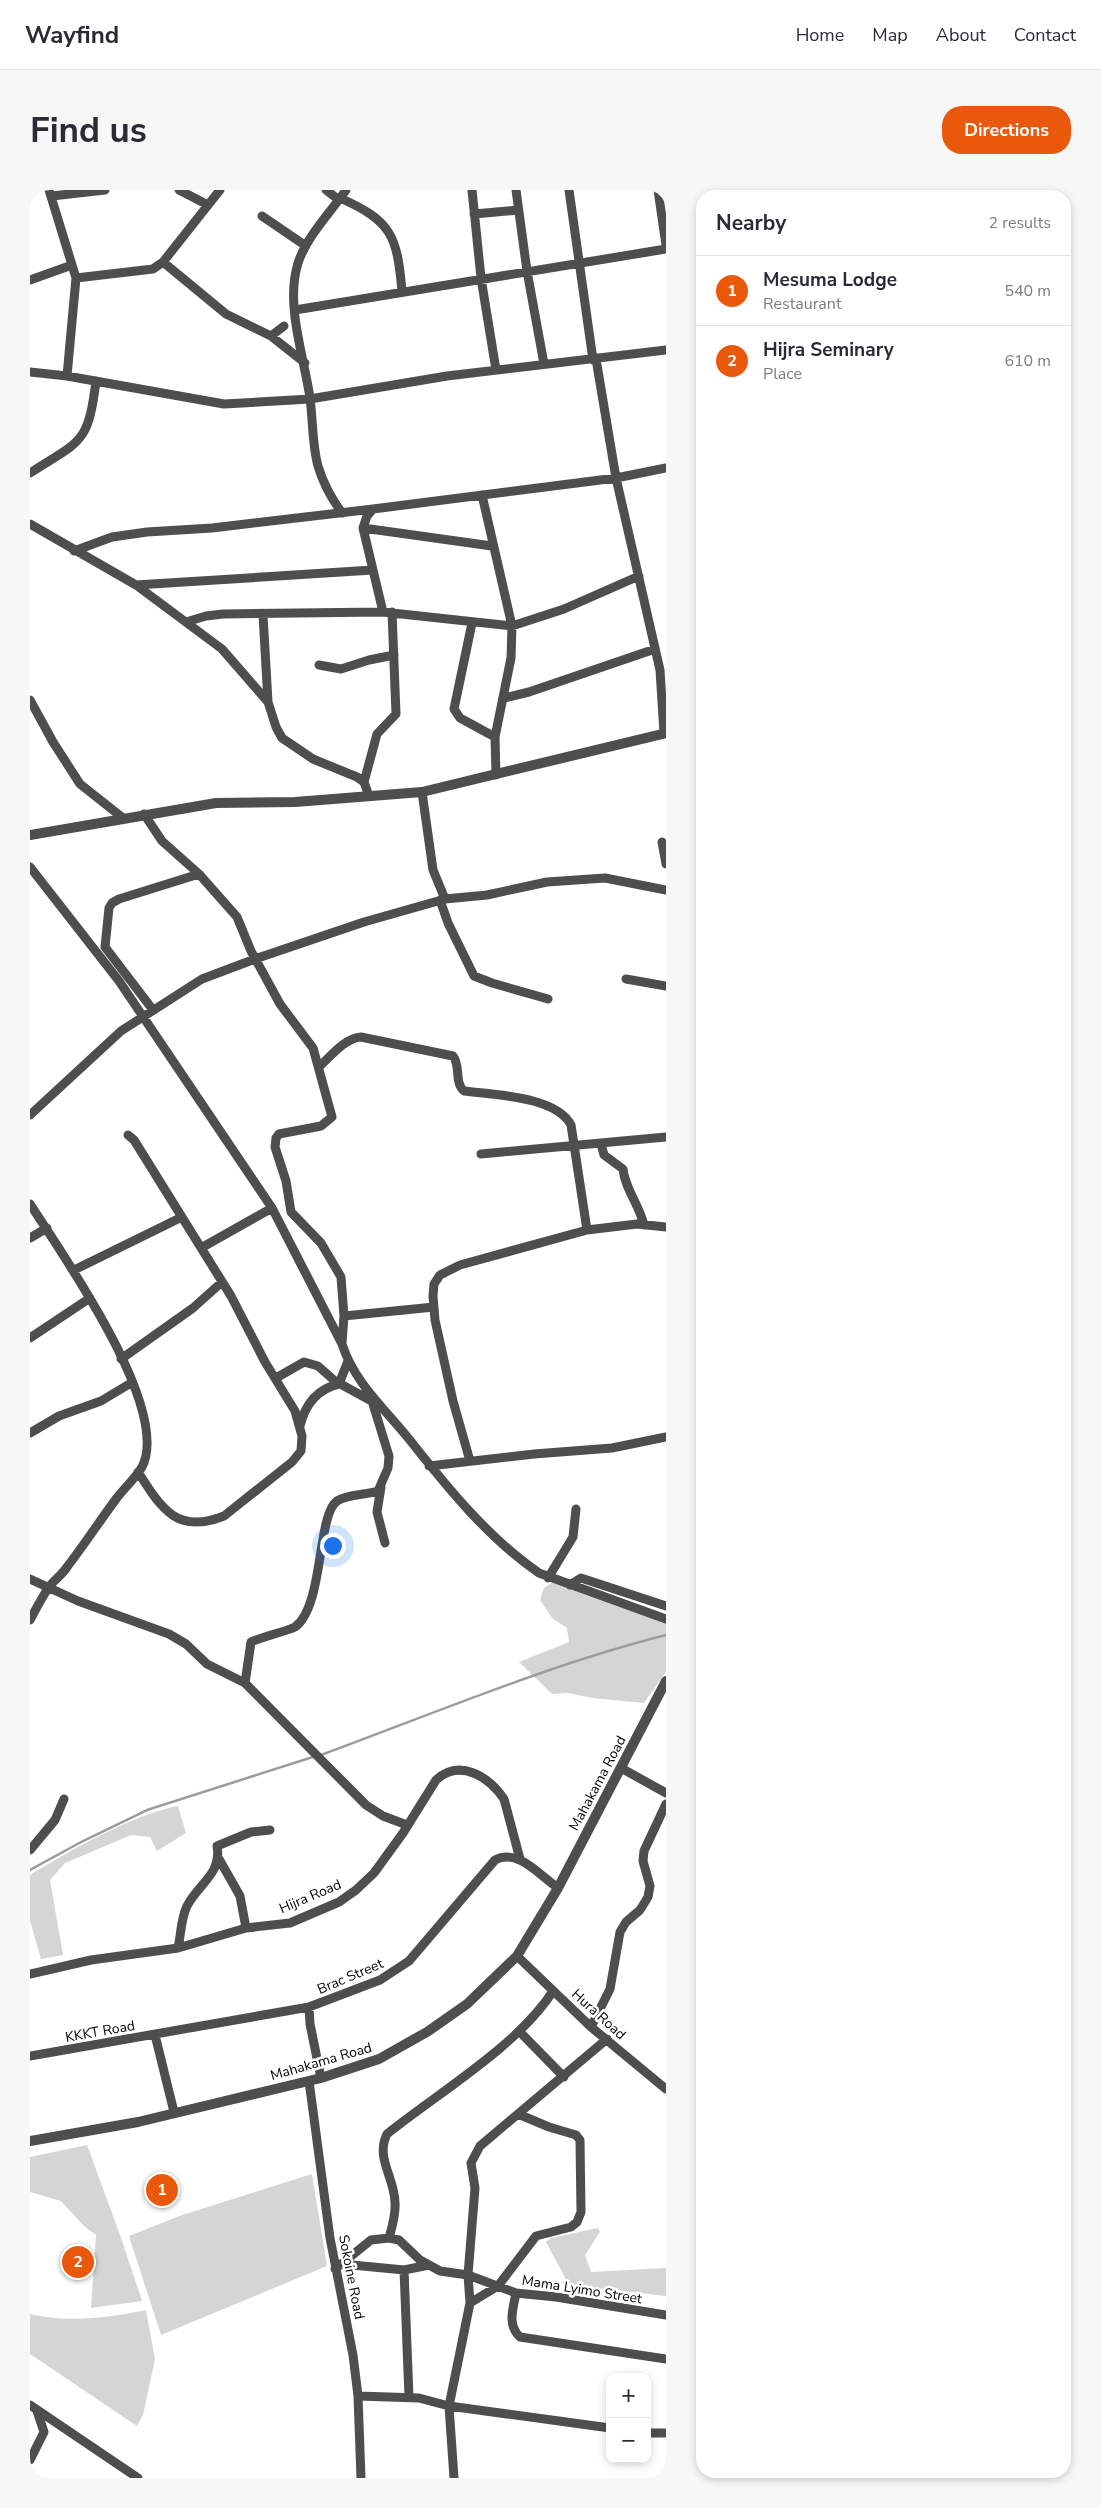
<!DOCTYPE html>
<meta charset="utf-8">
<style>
:root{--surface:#fff;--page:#f7f7f7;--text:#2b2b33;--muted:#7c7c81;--line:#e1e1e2;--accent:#ea580c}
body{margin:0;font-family:"Nunito Sans",sans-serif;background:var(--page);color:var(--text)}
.controls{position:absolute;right:15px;bottom:15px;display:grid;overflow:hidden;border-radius:10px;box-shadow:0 2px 8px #0003}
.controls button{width:45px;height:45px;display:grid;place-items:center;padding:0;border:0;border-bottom:1px solid var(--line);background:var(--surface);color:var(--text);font:25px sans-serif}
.you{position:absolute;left:302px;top:1355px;width:18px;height:18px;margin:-12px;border:4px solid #fff;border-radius:50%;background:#1a73e8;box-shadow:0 0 0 8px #1a73e833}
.badge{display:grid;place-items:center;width:32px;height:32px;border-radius:50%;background:var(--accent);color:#fff;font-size:16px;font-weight:700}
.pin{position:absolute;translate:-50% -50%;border:2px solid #fff;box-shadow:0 1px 5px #0006}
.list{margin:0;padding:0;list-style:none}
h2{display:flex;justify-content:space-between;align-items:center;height:65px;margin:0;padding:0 20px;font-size:21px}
h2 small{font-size:16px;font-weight:400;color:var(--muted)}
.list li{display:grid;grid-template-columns:32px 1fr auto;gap:15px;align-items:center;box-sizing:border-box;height:70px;padding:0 20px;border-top:1px solid var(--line)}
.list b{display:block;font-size:19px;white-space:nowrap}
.list p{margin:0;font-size:16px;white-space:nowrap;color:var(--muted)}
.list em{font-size:16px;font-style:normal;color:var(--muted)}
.map{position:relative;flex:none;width:636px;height:2288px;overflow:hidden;border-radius:20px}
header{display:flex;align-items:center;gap:30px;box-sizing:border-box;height:70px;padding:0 25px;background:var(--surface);border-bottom:1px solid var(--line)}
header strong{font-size:24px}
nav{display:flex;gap:28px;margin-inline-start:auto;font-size:18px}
.intro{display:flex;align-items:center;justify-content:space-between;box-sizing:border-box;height:120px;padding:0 30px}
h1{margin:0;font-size:35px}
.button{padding:12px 22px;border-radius:20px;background:var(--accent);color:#fff;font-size:18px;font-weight:700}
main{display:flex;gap:30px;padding:0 30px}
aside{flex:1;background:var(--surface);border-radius:20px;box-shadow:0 2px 8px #0003}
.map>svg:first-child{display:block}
</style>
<header>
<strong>Wayfind</strong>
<nav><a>Home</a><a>Map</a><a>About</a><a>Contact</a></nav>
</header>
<div class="intro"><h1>Find us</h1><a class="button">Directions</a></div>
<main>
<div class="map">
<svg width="636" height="2288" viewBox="0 0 636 2288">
<rect width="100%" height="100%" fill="#fff"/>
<!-- green -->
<path fill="#d5d5d5" d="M 526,1390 L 636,1427 L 636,1482 L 614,1513 L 562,1508 L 538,1503 L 522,1504 L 489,1472 L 539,1452 L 537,1438 L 522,1428 L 510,1410 L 514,1398 Z
M 148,1616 L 156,1643 L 127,1661 L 120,1647 L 101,1645 L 35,1673 L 20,1690 L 33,1765 L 11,1769 L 0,1731 L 0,1685 C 39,1661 104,1624 148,1616 Z
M 57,1955 L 90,2045 L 112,2111 L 61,2118 L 66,2045 L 54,2036 L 31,2011 L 0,2002 L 0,1967 Z
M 282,1984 L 297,2076 L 131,2145 L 99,2046 L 152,2025 Z
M 568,2038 L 570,2042 L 555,2065 L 561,2082 L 636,2078 L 636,2106 L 539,2095 L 516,2052 L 521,2048 Z
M 116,2120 L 125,2169 L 113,2225 L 107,2236 L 0,2164 L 0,2124 C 38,2133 78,2128 116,2120 Z"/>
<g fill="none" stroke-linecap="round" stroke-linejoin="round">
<!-- stream -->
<path stroke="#9c9c9c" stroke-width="2.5" d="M 291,1565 C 405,1523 518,1475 636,1445
M 0,1680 L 53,1651 L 117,1620 L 286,1566"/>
<!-- minor -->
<path stroke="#4e4e4e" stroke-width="9" d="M 0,0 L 2,0
M 19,0 L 46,88 L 37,186
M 149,0 L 178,15
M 296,0 L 309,10
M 442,0 L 451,88 L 466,180
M 486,0 L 497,81 L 514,174
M 539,0 L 563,170
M 628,0 L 636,55
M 22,6 L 75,0
M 310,8 C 362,31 367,46 372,101
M 444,24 L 488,20
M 232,26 L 276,56
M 133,72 L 196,124 L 241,146 L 275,173
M 46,88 L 123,79 L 133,72 L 190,0
M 0,90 L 42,75
M 265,120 L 636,59
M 241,146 L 254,136
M 566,169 L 586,288 L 630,480 L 634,543
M 0,182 L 37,186 L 194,214 L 280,209 L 417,186 L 636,160
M 0,283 C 51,250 58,255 66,191
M 452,305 L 482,436 L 481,468 L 465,547 L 466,585
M 343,319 L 337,326 L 333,338 L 353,422
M 312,323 C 301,308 293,293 288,276 C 282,254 283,230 280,208 C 274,166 255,115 268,73 C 277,46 300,23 316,0
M 0,334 L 106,395 L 192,459 L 238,512 L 246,537 L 252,548 L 283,569 L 327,587 L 334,592 L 339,606
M 333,338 L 462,356
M 44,361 L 82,347 L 117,342 L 182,338 L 343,319 L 586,288 L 636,278
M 106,395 L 343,380
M 233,425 L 238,512
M 156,432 L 176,426 L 193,424 L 353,422 L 482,436 L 534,419 L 609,386
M 442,433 L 424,519 L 430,528 L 465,547
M 289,475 L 311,479 L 339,470 L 364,465
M 474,508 L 499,502 L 625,459
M 0,510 L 23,552 L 50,594 L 93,628
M 334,592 L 347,544 L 366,524 L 362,422
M 392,602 L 403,680 L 415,709
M 114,624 L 132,651 L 169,684 L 207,727 L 221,761 L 250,814 L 283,858 L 302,927 L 291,936 L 249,944 L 246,948 L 245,957 L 256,991 L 261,1022 L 291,1053 L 311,1087 L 314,1126 L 312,1153
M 632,652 L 636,674
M 0,677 L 89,791 L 242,1018 L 312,1154 C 324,1192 355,1219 379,1249 C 417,1297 458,1348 509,1383 L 636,1429
M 410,710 L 418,733 L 444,786 L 462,793 L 518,809
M 596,789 L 636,796
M 123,820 L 75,757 L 79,718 L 82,713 L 89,709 L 169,684
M 289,877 C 301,866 315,848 331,847 L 423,866 C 431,876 424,892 434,901 C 464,905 526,906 541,935 L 557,1040
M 0,925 L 91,841 L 172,789 L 225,769 L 334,732 L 415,709 L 457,705 L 517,692 L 575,688 L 636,700
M 98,945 L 104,950 L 201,1106 L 235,1172 L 265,1221 L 272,1246 L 271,1261 L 262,1272 L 194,1326 C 147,1345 131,1318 108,1282
M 571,954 L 574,965 L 593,979 C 595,999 609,1014 614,1035
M 451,964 L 636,947
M 0,1014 C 32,1064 142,1219 112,1277 C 105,1289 94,1298 86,1309 C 69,1332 54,1355 37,1377 C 32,1385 24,1390 19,1397 C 12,1407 6,1419 0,1430
M 0,1048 L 17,1038
M 171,1058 L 242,1018
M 44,1080 L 152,1027
M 314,1126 L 404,1117
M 0,1148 L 60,1108
M 91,1169 L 163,1118 L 192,1092
M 246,1188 L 274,1172 L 288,1176 L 305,1191 L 347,1214
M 270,1236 C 275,1215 287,1199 309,1194 L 318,1171
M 0,1243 L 29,1226 L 71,1211 L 101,1193
M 440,1271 L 423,1211 L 405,1130 L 403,1106 L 404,1094 L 410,1085 L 430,1075 L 557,1040 L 607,1034 L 636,1037
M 399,1276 L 504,1264 L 582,1258 L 636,1247
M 351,1297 L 347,1322 L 355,1353
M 518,1388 L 543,1347 L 546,1319
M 0,1389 L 48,1411 L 139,1444 L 156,1454 L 177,1474 L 215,1493 L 336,1615 L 353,1626 L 377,1635
M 540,1395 L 551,1388 L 636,1416
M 215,1493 L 221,1452 C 229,1448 260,1440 265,1437 C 294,1416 287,1325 307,1311 C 317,1304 336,1305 348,1301 L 358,1278 L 359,1266 L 342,1211
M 591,1578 L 636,1603
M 0,1660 L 25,1630 L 34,1609
M 189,1669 L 210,1706 L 216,1738
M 148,1758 C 151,1744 151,1728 157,1716 C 169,1693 192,1684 187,1656 L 221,1642 L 240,1640
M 487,1766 L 561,1837 L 636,1899
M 0,1784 L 61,1770 L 148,1758 L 216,1738 L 260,1733 L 309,1712 L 326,1700 L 344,1683 L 373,1643 L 406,1590 C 430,1568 459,1587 474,1609 L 490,1669
M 279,1817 L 280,1834 L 291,1888
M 561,1837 L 580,1799 L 590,1742 L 596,1732 L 610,1720 L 618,1707 L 620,1696 L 613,1671 L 614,1661 L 636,1614
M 489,1841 L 534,1887
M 125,1845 L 144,1922
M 0,1866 L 279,1817 L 350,1790 L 379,1771 L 465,1670 C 488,1658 509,1685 528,1698
M 279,1891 L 300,2048 L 323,2165 L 328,2206 L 331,2288
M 359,2048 C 362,2037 366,2024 365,2013 C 365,1988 345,1968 357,1944 C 408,1903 489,1855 523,1801
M 312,2074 L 374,2080 L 399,2075
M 305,2079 L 341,2050 L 359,2048 L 369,2050 L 390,2070 L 410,2081 L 438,2085 L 486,2103 L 526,2107 L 636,2125
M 374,2080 L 379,2207
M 486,2103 C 483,2119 477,2135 490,2147 L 636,2169
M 440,2113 L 468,2096 L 506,2046 L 541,2037 L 547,2032 L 551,2022 L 550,1950 L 546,1945 L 519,1937 L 488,1924
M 328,2206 L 389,2208 L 419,2216 L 580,2238
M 0,2215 L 108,2288
M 617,2243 L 636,2243
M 0,2270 L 14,2242 L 7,2221
M 424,2288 L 419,2216 L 440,2113 L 438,2085 L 445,1998 L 441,1973 L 450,1956 L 577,1849"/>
<!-- tertiary -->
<path stroke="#4e4e4e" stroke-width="10" d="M 0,645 L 186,613 L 265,612 L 392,602 L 636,543
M 0,1951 L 108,1932 L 291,1888 L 349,1869 L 397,1842 L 437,1814 L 487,1766 L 528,1698 L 636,1491"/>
</g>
<g text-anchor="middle" stroke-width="5" stroke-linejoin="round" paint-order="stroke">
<!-- street labels -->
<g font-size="14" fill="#000" stroke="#fff">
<text transform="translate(567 1593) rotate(-62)" y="5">Mahakama Road</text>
<text transform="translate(280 1706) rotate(-23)" y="5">Hijra Road</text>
<text transform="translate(320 1786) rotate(-23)" y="5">Brac Street</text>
<text transform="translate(569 1824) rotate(42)" y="5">Hura Road</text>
<text transform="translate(70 1841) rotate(-10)" y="5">KKKT Road</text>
<text transform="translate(291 1871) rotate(-16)" y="5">Mahakama Road</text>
<text transform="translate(322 2087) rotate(79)" y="5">Sokoine Road</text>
<text transform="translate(552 2099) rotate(9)" y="5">Mama Lyimo Street</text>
</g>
</g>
</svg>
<div class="controls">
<button>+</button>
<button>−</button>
</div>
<div class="you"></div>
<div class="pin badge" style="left:132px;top:2000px">1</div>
<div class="pin badge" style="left:48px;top:2072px">2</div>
</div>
<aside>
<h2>Nearby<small>2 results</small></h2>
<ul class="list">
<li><span class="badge">1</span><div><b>Mesuma Lodge</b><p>Restaurant</p></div><em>540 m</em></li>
<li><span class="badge">2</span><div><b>Hijra Seminary</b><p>Place</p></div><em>610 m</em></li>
</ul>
</aside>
</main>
